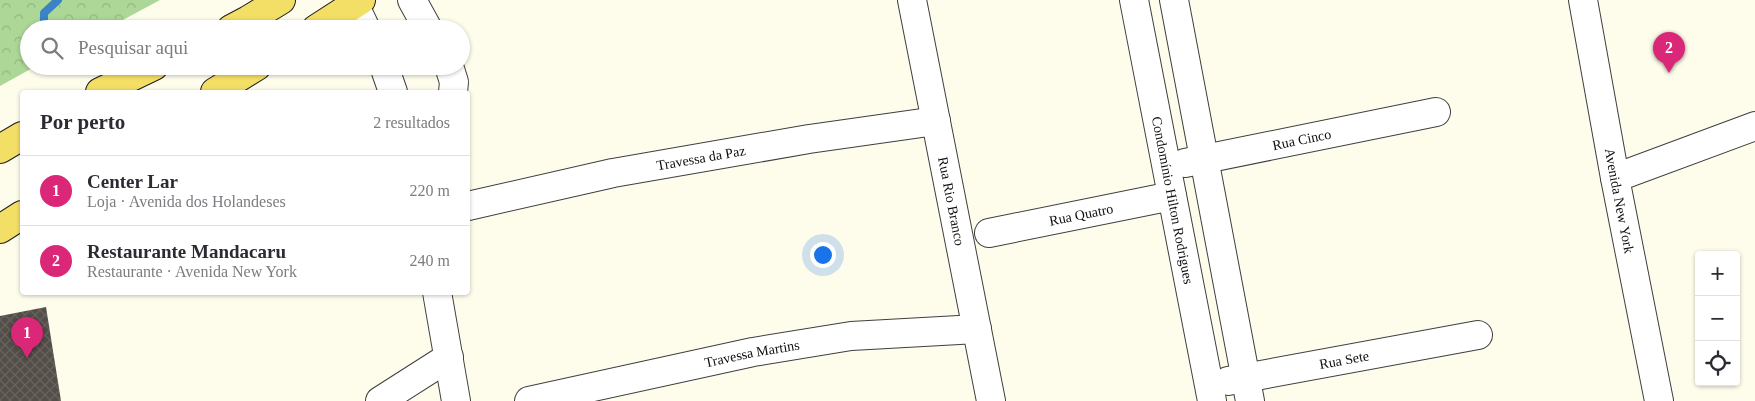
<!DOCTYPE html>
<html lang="pt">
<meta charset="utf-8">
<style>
:root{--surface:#fff;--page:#f2f2f3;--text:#2b2b33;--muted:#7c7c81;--line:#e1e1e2;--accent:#db2777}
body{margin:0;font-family:Georgia,serif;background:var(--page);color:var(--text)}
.controls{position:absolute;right:15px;bottom:15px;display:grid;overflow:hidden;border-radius:5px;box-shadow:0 1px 4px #0004}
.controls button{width:45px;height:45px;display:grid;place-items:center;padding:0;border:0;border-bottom:1px solid var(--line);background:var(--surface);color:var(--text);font:25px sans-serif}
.you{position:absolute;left:822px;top:254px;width:18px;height:18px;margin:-12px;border:4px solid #fff;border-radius:50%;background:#1a73e8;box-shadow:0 0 0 8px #1a73e833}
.badge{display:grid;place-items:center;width:32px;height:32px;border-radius:50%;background:var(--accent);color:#fff;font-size:16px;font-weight:700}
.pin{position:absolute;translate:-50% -41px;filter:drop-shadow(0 1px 2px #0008)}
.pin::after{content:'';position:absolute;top:26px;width:18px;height:15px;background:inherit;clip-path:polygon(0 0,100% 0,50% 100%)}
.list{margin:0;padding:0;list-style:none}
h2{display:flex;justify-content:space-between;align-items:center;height:65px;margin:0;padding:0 20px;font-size:21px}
h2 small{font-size:16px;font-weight:400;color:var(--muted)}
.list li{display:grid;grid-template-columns:32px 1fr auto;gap:15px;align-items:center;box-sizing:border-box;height:70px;padding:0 20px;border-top:1px solid var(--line)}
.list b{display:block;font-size:19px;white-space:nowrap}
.list p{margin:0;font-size:16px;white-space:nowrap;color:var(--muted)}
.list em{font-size:16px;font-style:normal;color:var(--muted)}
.icon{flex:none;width:28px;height:28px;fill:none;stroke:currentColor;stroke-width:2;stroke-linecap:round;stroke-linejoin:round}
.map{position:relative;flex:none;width:1755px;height:401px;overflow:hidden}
.search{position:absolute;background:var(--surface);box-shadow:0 1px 4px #0004;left:20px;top:20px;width:450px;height:55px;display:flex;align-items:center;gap:12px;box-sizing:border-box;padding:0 18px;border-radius:28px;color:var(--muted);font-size:19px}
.panel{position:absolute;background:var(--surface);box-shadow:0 1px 4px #0004;left:20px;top:90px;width:450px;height:205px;border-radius:5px}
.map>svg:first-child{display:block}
</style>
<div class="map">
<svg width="1755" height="401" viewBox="0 0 1755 401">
<defs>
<pattern id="forest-crowns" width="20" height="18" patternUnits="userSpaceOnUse" patternTransform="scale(1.25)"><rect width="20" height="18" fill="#add796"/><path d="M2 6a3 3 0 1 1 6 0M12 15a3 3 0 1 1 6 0" fill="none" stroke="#94b780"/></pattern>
<pattern id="building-cross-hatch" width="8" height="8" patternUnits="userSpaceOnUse" patternTransform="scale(1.25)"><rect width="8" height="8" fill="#544e48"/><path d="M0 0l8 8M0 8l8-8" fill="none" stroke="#68635e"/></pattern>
</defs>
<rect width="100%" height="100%" fill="#fefceb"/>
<!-- forest -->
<path fill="url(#forest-crowns)" d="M 0,0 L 160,0 L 106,29 L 29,29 L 29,66 L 36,66 L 0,86 Z"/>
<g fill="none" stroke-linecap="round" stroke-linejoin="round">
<!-- stream -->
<path stroke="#3c82c7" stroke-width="8" d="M 44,29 L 44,13 L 58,0"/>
</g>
<!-- building -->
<path fill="url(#building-cross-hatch)" d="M 46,307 L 61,401 L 0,401 L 0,316 Z"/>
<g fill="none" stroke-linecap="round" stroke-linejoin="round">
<!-- minor casing -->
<g stroke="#3f3f3f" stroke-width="30">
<g id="minor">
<path d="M 412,0 L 428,29"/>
<path id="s1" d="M 912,0 L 991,401"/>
<path id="s2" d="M 1134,0 L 1212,401"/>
<path d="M 1174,0 L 1250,401"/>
<path id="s3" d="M 1583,0 L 1615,178 L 1659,401"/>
<path d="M 354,4 L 366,29"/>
<path d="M 384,66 L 393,92"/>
<path d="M 449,66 L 454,82 L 453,92"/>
<path id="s4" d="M 1185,163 L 1436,112"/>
<path d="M 1615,178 L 1755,126"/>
<path id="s5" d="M 468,206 L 613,173 L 809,139 L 936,121"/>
<path id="s6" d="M 989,233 L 1172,196"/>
<path d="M 437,292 L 456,401"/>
<path id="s7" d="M 1228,381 L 1478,335"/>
<path d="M 380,401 L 449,357"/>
<path id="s8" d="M 529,401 L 753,352 L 851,336 L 977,329"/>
</g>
</g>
<!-- major casing -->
<g stroke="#1d1d1d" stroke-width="30">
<path id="major" d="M 231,29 L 248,20 L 281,0
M 316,29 L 361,0
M 100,92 L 154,66
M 215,92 L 257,66
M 0,149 L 22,136
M 0,229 L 22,215"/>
</g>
<!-- minor -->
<use href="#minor" stroke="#fff" stroke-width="28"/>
<!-- major -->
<use href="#major" stroke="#f3de66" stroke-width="28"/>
</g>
<g text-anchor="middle" stroke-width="5" stroke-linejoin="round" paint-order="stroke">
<!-- street labels -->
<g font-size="14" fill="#0c0c0c" stroke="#fff">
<text dy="5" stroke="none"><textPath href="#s4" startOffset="119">Rua Cinco</textPath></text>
<text dy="5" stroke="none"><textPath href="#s5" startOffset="238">Travessa da Paz</textPath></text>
<text dy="5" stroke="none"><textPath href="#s1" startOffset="205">Rua Rio Branco</textPath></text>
<text dy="5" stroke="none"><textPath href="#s2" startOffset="204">Condomínio Hilton Rodrigues</textPath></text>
<text dy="5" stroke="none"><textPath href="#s3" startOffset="204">Avenida New York</textPath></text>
<text dy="5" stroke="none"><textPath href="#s6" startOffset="94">Rua Quatro</textPath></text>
<text dy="5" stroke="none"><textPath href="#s8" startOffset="228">Travessa Martins</textPath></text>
<text dy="5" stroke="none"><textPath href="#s7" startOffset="118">Rua Sete</textPath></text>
</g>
</g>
</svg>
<div class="controls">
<button>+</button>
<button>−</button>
<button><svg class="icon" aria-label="locate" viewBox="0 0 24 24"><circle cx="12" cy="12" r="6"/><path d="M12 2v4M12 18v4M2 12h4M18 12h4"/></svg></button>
</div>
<div class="you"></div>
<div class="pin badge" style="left:27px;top:358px">1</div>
<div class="pin badge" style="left:1669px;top:73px">2</div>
<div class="search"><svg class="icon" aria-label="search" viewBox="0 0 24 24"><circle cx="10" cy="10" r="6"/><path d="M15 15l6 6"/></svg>Pesquisar aqui</div>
<section class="panel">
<h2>Por perto<small>2 resultados</small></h2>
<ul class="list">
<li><span class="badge">1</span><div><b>Center Lar</b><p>Loja · Avenida dos Holandeses</p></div><em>220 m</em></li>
<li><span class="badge">2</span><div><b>Restaurante Mandacaru</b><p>Restaurante · Avenida New York</p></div><em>240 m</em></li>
</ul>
</section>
</div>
